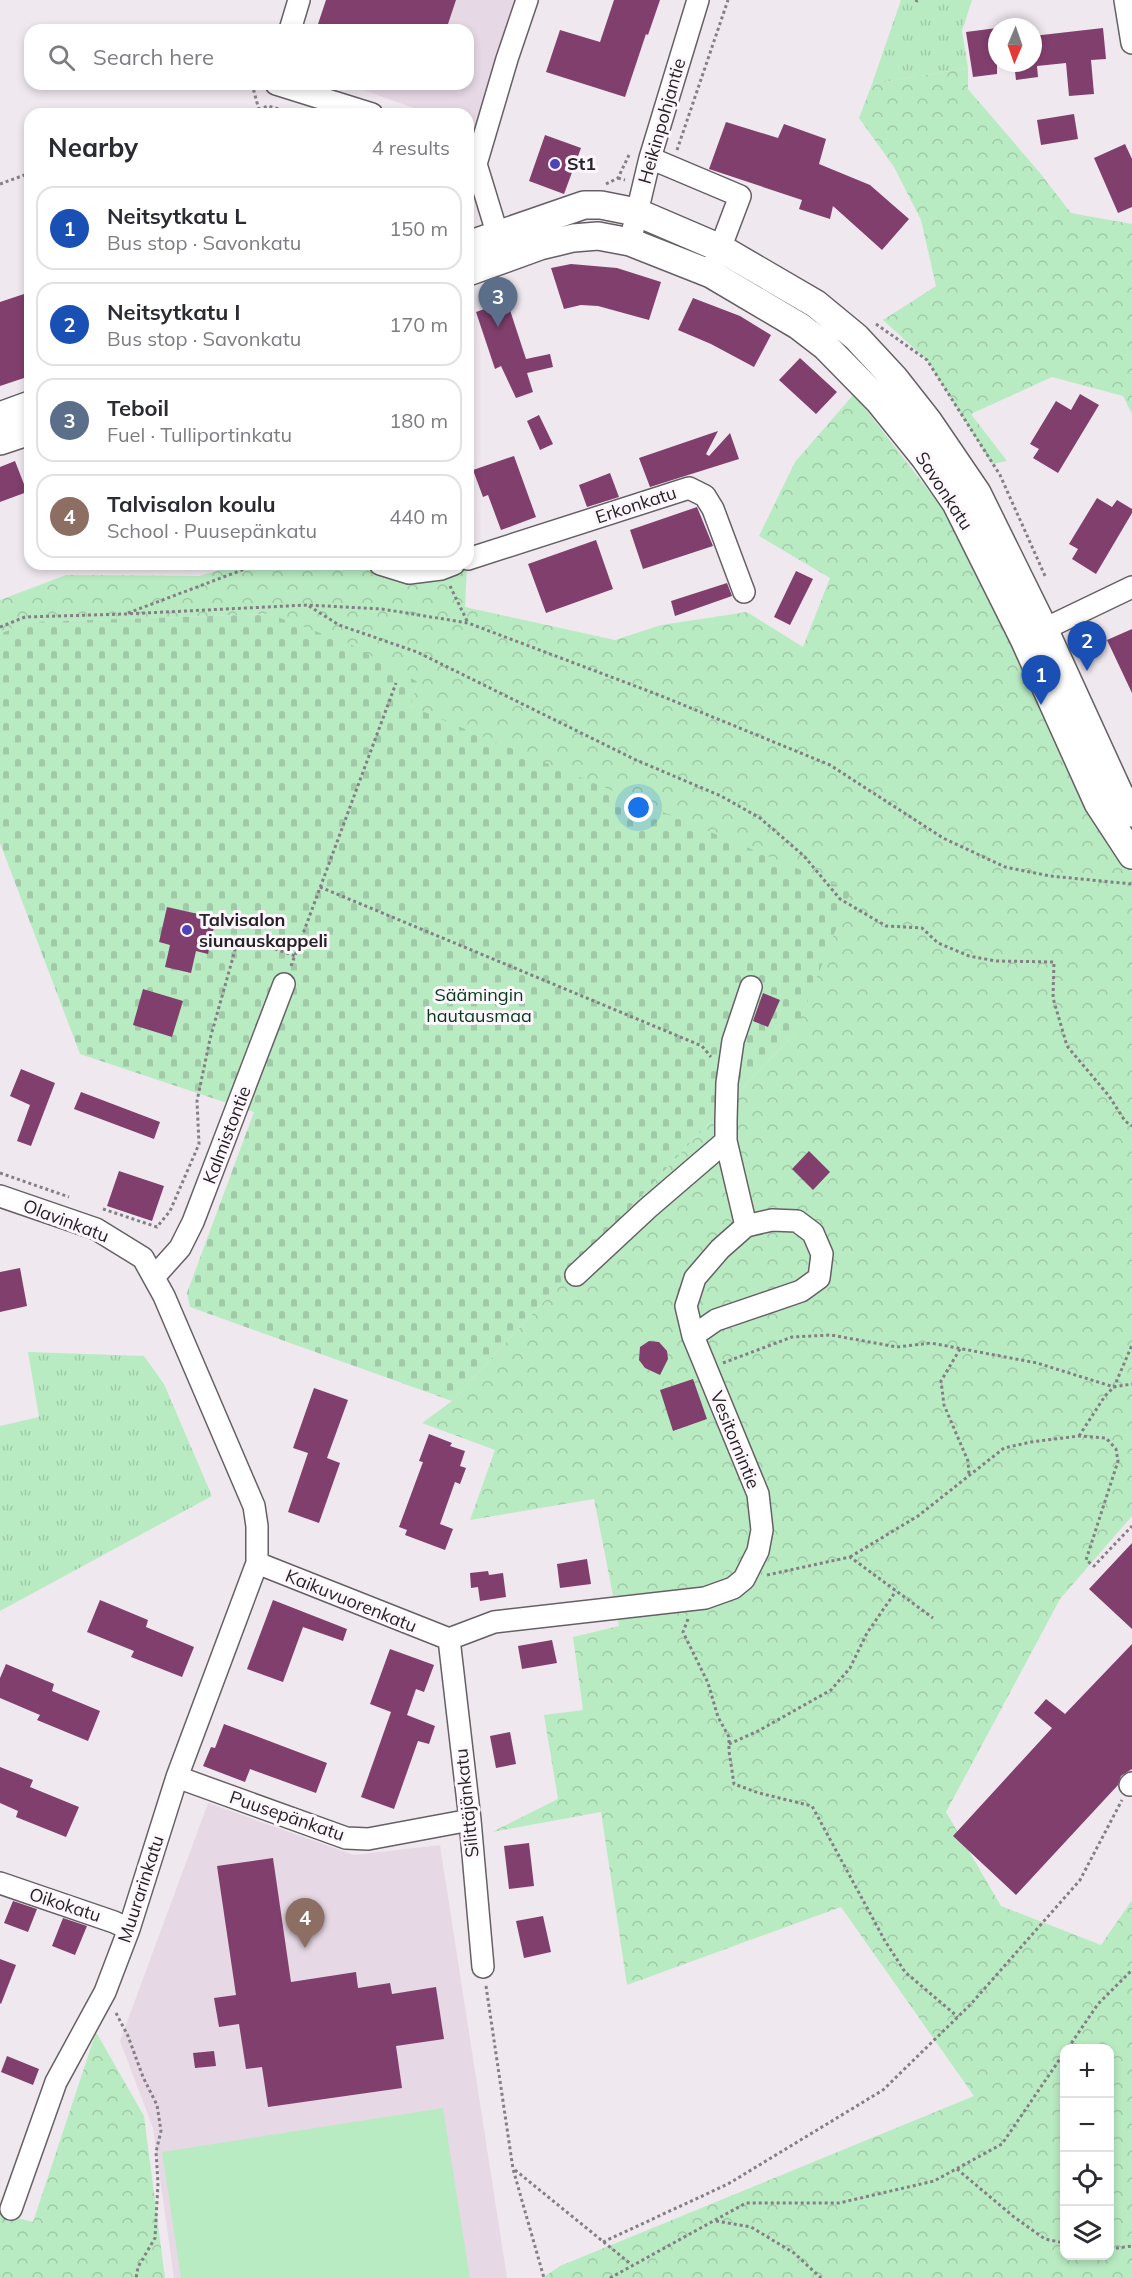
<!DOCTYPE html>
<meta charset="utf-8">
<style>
:root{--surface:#fff;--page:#f7f7f7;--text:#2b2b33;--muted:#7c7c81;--line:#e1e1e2;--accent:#0f766e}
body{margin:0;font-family:Mulish,sans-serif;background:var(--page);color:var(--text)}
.controls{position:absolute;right:18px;bottom:18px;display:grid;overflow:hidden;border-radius:12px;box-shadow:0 3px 9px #0003}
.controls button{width:54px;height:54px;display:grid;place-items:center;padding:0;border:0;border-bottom:2px solid var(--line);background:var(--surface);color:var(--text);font:30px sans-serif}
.compass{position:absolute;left:988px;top:18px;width:54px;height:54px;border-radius:50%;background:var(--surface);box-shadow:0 3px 9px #0003;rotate:182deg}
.you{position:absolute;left:639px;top:808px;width:21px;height:21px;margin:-15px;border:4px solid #fff;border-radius:50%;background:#1a73e8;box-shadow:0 0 0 9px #1a73e833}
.badge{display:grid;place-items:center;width:39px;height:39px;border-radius:50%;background:var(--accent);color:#fff;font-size:20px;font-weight:700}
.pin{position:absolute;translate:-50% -50px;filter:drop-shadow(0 2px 3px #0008)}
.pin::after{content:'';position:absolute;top:32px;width:21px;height:18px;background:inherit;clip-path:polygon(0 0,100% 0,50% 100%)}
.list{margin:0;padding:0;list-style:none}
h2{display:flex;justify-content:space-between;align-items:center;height:78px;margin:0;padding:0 24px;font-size:26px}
h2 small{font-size:20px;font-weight:400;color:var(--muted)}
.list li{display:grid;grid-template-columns:39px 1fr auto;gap:18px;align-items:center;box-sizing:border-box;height:84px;margin:0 12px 12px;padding:0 12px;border:2px solid var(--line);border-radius:18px}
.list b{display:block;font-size:22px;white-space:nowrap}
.list p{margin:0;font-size:20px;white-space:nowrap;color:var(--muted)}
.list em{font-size:20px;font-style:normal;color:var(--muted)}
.icon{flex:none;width:33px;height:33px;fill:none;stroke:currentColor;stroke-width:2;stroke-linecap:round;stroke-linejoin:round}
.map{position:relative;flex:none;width:1132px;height:2278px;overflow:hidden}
.search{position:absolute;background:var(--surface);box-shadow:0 3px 9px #0003;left:24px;top:24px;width:450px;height:66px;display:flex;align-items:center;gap:15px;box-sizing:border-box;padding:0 21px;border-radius:18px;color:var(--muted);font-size:22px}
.panel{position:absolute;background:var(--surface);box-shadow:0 3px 9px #0003;left:24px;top:108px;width:450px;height:462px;border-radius:18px}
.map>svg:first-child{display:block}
</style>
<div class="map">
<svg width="1132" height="2278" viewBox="0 0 1132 2278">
<defs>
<pattern id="grass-tufts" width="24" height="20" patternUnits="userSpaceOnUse" patternTransform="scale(1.5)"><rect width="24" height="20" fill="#b9ebc2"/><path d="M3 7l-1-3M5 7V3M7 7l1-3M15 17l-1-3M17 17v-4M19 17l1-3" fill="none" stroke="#9fc9a7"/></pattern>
<pattern id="forest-crowns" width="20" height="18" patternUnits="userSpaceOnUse" patternTransform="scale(1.5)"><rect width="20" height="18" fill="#b9ebc2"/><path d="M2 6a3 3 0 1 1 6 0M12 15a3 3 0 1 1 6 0" fill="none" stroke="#9fc9a7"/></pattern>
<pattern id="cemetery-stones" width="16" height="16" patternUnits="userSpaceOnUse" patternTransform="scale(1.5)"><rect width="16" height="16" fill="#b9ebc2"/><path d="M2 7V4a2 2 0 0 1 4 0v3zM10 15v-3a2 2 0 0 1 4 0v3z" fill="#9fc9a7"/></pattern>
</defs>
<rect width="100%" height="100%" fill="#efe8ef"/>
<!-- built -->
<path fill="#e6d9e5" d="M 326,0 L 527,0 L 476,164 L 471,128 L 468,127 L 468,114 L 431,114 L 346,84 L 468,84 L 468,30 L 316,30 Z
M 208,1803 L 354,1855 L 440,1845 L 507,2278 L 174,2278 L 153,2128 L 120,2041 Z"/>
<!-- grass -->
<path fill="url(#grass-tufts)" d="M 901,0 L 972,0 L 962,31 L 968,68 L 872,84 Z
M 28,1352 L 144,1356 L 164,1384 L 212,1496 L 0,1611 L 0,1426 L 39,1417 Z"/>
<!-- forest -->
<path fill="url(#forest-crowns)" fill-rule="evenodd" d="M 968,68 L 968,89 L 1040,173 L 1071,213 L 1132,224 L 1132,414 L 1123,396 L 1052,377 L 971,414 L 1007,461 L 992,464 L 927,360 L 883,320 L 936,286 L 921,220 L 894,167 L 859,118 L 872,84 Z
M 854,394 L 952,521 L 997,607 L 1088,810 L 1132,872 L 1132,1516 L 1060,1599 L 946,1812 L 1001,1906 L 1101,1945 L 1132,1900 L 1132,2278 L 542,2278 L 560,2266 L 974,2096 L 841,1907 L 627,1985 L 601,1812 L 492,1832 L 558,1799 L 544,1715 L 583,1710 L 573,1637 L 619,1626 L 594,1499 L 470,1520 L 495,1450 L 422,1423 L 452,1401 L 676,1158 L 795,1033 L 410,705 L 418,682 L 269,614 L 26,622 L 0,634 L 0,600 L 66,575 L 199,576 L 241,564 L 467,564 L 465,607 L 615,640 L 661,625 L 747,612 L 803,647 L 830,578 L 759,536 L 795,462 ZM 1064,2048 L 1110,2048 L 1110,2256 L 1064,2256 Z
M 96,2032 L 144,2116 L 165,2278 L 0,2278 L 0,2213 L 33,2222 Z"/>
<!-- cemetery -->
<path fill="url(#cemetery-stones)" d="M 269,614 L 350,644 L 418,682 L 410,706 L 851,891 L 795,1033 L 676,1158 L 452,1401 L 190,1307 L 187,1293 L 254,1112 L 80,1054 L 0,843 L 0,634 L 26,622 Z"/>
<!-- garden -->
<path fill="#b9ebc2" d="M 443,2108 L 470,2278 L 181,2278 L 162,2152 Z"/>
<!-- building -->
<path fill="#813f6d" d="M 326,0 L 456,0 L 446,30 L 316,30 Z
M 614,0 L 660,0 L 648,35 L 646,34 L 625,97 L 546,72 L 560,30 L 600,42 Z
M 997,28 L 997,74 L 973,77 L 966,32 Z
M 1103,28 L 1106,59 L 1091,60 L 1094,94 L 1069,96 L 1066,63 L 1037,66 L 1038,77 L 1016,80 L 1014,63 L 1033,63 L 1033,36 Z
M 1074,114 L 1078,139 L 1041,145 L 1037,120 Z
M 726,122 L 778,138 L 784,124 L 826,139 L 819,164 L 870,185 L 909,219 L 882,250 L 833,206 L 830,219 L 799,209 L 802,200 L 709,169 Z
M 545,135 L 581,148 L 564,194 L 529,181 Z
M 1125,144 L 1132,159 L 1132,207 L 1118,213 L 1094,158 Z
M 571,264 L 617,268 L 661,282 L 649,320 L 598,306 L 581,305 L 564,309 L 551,268 Z
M 30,292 L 30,376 L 0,386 L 0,302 Z
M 693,298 L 740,316 L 771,335 L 754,367 L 711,344 L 678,330 Z
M 507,301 L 526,359 L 550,354 L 553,367 L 527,373 L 533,392 L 516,398 L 501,366 L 495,369 L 476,312 Z
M 800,358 L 837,392 L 816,414 L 779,380 Z
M 1080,394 L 1099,405 L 1058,473 L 1033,458 L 1039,449 L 1030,444 L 1056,401 L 1071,410 Z
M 539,415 L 553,444 L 540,450 L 527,421 Z
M 718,431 L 706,454 L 709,456 L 730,433 L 739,459 L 650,487 L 639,458 Z
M 514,456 L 536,517 L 501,530 L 488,495 L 483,497 L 473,470 Z
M 15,461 L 27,492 L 0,502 L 0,467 Z
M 610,473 L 619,497 L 587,507 L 579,485 Z
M 1097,498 L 1112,507 L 1117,500 L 1132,509 L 1132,513 L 1096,574 L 1072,559 L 1078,549 L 1069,544 Z
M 697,507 L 713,546 L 643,569 L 630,530 Z
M 596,540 L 613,589 L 546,613 L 528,564 Z
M 796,571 L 813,579 L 790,625 L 774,617 Z
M 727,583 L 732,596 L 675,616 L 671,601 Z
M 1132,629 L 1132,693 L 1107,640 Z
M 167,907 L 216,918 L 208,954 L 196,951 L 191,973 L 165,967 L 170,945 L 159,942 Z
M 143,989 L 183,1001 L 172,1037 L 133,1025 Z
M 763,993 L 780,1000 L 768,1027 L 753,1021 Z
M 21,1069 L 55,1083 L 31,1146 L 17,1141 L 30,1105 L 10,1096 Z
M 81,1092 L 160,1122 L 154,1139 L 74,1109 Z
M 809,1151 L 830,1172 L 813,1190 L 792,1169 Z
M 119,1171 L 164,1186 L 152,1221 L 107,1206 Z
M 20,1268 L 27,1306 L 0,1312 L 0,1272 Z
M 649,1341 L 659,1342 L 667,1351 L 668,1359 L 660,1375 L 645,1368 L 639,1360 L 640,1347 Z
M 693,1379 L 707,1419 L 673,1431 L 660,1390 Z
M 314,1388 L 348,1400 L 327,1458 L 340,1463 L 319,1523 L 288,1512 L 308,1453 L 293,1448 Z
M 429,1434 L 452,1443 L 450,1446 L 465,1451 L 460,1466 L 466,1468 L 460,1484 L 455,1482 L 440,1524 L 453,1529 L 445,1550 L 405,1535 L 407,1530 L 399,1527 L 423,1462 L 419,1461 Z
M 1132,1543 L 1132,1629 L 1089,1589 Z
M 587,1559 L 591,1584 L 560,1588 L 557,1564 Z
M 488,1571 L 489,1575 L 503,1573 L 506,1597 L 480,1601 L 478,1587 L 471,1588 L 470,1573 Z
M 100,1600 L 148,1620 L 146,1627 L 194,1647 L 182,1677 L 131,1657 L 134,1651 L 87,1632 Z
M 273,1600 L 347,1629 L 343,1641 L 303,1627 L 283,1682 L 247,1669 Z
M 552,1640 L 557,1663 L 522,1669 L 518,1646 Z
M 1132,1644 L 1132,1769 L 1121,1776 L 1118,1785 L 1016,1895 L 953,1836 L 1052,1728 L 1034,1713 L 1046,1699 L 1065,1714 Z
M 390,1649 L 434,1665 L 424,1692 L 416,1689 L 407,1715 L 435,1726 L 429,1744 L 418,1741 L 394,1809 L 361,1797 L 391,1712 L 370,1704 Z
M 6,1664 L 54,1684 L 52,1691 L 100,1711 L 88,1741 L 37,1720 L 40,1715 L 0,1698 L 0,1678 Z
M 224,1724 L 327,1763 L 316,1793 L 250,1769 L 245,1782 L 203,1766 L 211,1747 L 215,1748 Z
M 510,1732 L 516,1764 L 496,1768 L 490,1736 Z
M 0,1767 L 33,1780 L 30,1787 L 79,1807 L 66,1837 L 16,1817 L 18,1811 L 0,1803 Z
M 529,1843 L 534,1886 L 509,1889 L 504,1846 Z
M 273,1858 L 291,1982 L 356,1972 L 358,1988 L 390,1983 L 392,1994 L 436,1987 L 444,2039 L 396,2046 L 402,2088 L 268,2107 L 262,2067 L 246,2069 L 239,2024 L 219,2027 L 214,1998 L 236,1995 L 217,1866 Z
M 13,1901 L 37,1909 L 28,1932 L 4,1923 Z
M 543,1916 L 551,1952 L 524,1958 L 516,1921 Z
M 63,1918 L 87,1926 L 75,1955 L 52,1946 Z
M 0,1959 L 16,1965 L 1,2004 L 0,2003 Z
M 214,2051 L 216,2066 L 195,2068 L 193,2053 Z
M 7,2056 L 39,2069 L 33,2085 L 1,2072 Z"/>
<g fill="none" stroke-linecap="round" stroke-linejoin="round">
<!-- minor casing -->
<g stroke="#666066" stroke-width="24">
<path id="minor" d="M 1125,0 L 1132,43
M 290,30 L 299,0
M 276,84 L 372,114
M 650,158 L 740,196 L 715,262
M 630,242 L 650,158 L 698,0
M 502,249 L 476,164 L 507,59 L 527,0
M 468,559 L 689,488 L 705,496 L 713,509 L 744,592
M 380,564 L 409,573 L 441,569 L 454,564
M 1032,635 L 1132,587
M 0,1196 L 96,1229 L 143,1258 L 164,1296 L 254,1506 L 257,1526 L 257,1563 L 449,1639 L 494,1622 L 705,1598 L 733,1588 L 744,1579 L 758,1551 L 762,1530 L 758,1494 L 693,1336 L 686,1306 L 695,1278 L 720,1249 L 746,1226 L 772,1220 L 797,1221 L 813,1233 L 822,1254 L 819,1278 L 801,1291 L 716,1320 L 693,1336
M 746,1226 L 726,1141 L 726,1121 L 727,1083 L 733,1041 L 751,987
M 576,1275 L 648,1208 L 726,1141
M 154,1277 L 180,1248 L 193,1222 L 284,984
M 449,1639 L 470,1820 L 483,1967
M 177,1777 L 346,1838 L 368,1839 L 470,1820
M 1130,1785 L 1132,1783
M 0,1883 L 114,1922 L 129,1929
M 11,2209 L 56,2082 L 105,1992 L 129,1929 L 177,1777 L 257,1563"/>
</g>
<!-- major casing -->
<g stroke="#666066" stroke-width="30">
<path id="major" d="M 468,245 L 584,205 L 601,205 L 636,212 L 720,248 L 816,304 L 856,337 L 895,379 L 928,421 L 977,493 L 1044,629 L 1119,793 L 1132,813
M 468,272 L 540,246 L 573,238 L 598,236 L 630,242 L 711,274 L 799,326 L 825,346 L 879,401 L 925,458 L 956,503 L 1024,639 L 1098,803 L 1132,855
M 0,416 L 30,405
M 0,441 L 30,431"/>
</g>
<!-- path -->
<path stroke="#847f84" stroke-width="3" stroke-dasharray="3 3" stroke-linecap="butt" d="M 916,2 L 917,0
M 252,84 L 259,110
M 247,114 L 268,106 L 297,114
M 677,150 L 728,0
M 618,178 L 625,180
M 0,184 L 30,173
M 606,184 L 618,178 L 629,155
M 876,324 L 927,360 L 1000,475 L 1046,578
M 450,586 L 468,623
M 309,606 L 339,625 L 417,652 L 636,760 L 721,796 L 760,818 L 804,856 L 840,899 L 886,926 L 922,928 L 938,943 L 969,956 L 996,961 L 1054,962 L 1053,998 L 1067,1046 L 1109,1096 L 1125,1121 L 1132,1126
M 128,613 L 258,564
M 0,627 L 25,617 L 125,614 L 307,605 L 382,609 L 468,623 L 659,695 L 830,765 L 943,838 L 1005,867 L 1050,876 L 1132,884
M 320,887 L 702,1046 L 711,1057
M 291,966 L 396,683
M 0,1173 L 69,1197
M 103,1209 L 157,1227 L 170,1211 L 199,1144 L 197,1101 L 210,1039 L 239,936 L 295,956
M 960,1349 L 941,1381 L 944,1405 L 968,1461 L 969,1475
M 723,1363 L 792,1337 L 831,1335 L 897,1347 L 931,1343 L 1037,1363 L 1114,1387 L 1132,1345
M 1079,1436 L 1105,1396 L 1114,1387 L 1132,1384
M 850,1557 L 918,1516 L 1004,1448 L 1031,1442 L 1079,1436 L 1106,1438 L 1116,1449 L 1118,1461 L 1086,1560 L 1094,1566 L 1132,1526
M 767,1575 L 850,1557 L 933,1618
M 688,1619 L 683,1632 L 708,1683 L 718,1717 L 729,1737 L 729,1751 L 734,1784 L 759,1793 L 812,1806 L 885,1941 L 905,1972 L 958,2017
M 729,1744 L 758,1731 L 831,1690 L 850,1668 L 867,1633 L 896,1591
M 486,1986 L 513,2169 L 544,2278
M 116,2013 L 128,2036 L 143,2077 L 157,2105 L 161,2131 L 156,2152 L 158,2183 L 155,2238 L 138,2267 L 136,2278
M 1068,2048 L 1098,2004 L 1132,1970
M 957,2169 L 1014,2217 L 1045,2239 L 1064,2243
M 515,2170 L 632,2265
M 716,2221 L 751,2227 L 794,2253 L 821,2278
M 603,2242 L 728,2184 L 883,2090 L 971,2004 L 1080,1880 L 1122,1800
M 1110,2249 L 1132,2246
M 610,2278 L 746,2203 L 839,2203 L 934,2181 L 1002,2144 L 1064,2053"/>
<!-- minor -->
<use href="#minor" stroke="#fff" stroke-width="21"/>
<!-- major -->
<use href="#major" stroke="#fff" stroke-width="27"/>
</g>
<!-- markers -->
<g fill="#4f42b9" stroke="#fdf6fc" stroke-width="2">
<circle cx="555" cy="164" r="6"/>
<circle cx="187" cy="930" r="6"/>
</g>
<g text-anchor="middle" stroke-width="6" stroke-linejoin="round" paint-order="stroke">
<!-- street labels -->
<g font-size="18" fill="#262426" stroke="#fdf6fc">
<text transform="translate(662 121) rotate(-74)" y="6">Heikinpohjantie</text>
<text transform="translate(944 491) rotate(57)" y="6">Savonkatu</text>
<text transform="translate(636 505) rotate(-18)" y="6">Erkonkatu</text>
<text transform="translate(227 1135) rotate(-69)" y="6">Kalmistontie</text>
<text transform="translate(66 1221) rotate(21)" y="6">Olavinkatu</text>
<text transform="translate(735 1440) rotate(68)" y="6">Vesitornintie</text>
<text transform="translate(351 1601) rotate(22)" y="6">Kaikuvuorenkatu</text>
<text transform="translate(467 1803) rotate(-96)" y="6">Silittäjänkatu</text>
<text transform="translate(287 1816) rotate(19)" y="6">Puusepänkatu</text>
<text transform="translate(141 1889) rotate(-72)" y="6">Muurarinkatu</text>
<text transform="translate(65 1905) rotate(18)" y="6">Oikokatu</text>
</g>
<!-- poi labels -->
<g font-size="18" font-weight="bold" fill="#262426" stroke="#fdf6fc" text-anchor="start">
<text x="567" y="170">St1</text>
<text x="199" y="926">Talvisalon<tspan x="199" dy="21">siunauskappeli</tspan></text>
</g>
<!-- park labels -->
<g font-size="18" fill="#013a17" stroke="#fdf6fc">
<text x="479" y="1001">Säämingin<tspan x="479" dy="21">hautausmaa</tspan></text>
</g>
</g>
</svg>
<div class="controls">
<button>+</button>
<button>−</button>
<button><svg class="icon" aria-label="locate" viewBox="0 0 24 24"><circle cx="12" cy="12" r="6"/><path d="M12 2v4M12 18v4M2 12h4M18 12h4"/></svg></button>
<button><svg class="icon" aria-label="layers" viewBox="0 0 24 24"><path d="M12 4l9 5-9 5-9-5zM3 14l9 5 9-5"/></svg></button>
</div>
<svg class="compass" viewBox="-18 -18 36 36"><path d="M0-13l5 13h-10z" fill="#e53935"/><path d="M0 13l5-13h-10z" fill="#7c7c81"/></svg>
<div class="you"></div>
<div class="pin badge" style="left:1041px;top:705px;background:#1a4fb4">1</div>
<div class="pin badge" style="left:1087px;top:671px;background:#1a4fb4">2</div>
<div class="pin badge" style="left:498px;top:327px;background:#5c6f8a">3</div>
<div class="pin badge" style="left:305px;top:1948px;background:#8d6e63">4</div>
<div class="search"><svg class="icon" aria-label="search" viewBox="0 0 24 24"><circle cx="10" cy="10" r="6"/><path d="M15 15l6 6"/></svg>Search here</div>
<section class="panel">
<h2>Nearby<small>4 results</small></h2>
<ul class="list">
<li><span class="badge" style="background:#1a4fb4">1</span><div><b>Neitsytkatu L</b><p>Bus stop · Savonkatu</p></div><em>150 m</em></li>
<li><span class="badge" style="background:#1a4fb4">2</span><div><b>Neitsytkatu I</b><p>Bus stop · Savonkatu</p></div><em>170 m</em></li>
<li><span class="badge" style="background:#5c6f8a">3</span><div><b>Teboil</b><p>Fuel · Tulliportinkatu</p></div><em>180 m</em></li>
<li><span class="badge" style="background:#8d6e63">4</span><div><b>Talvisalon koulu</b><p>School · Puusepänkatu</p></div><em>440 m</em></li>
</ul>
</section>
</div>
